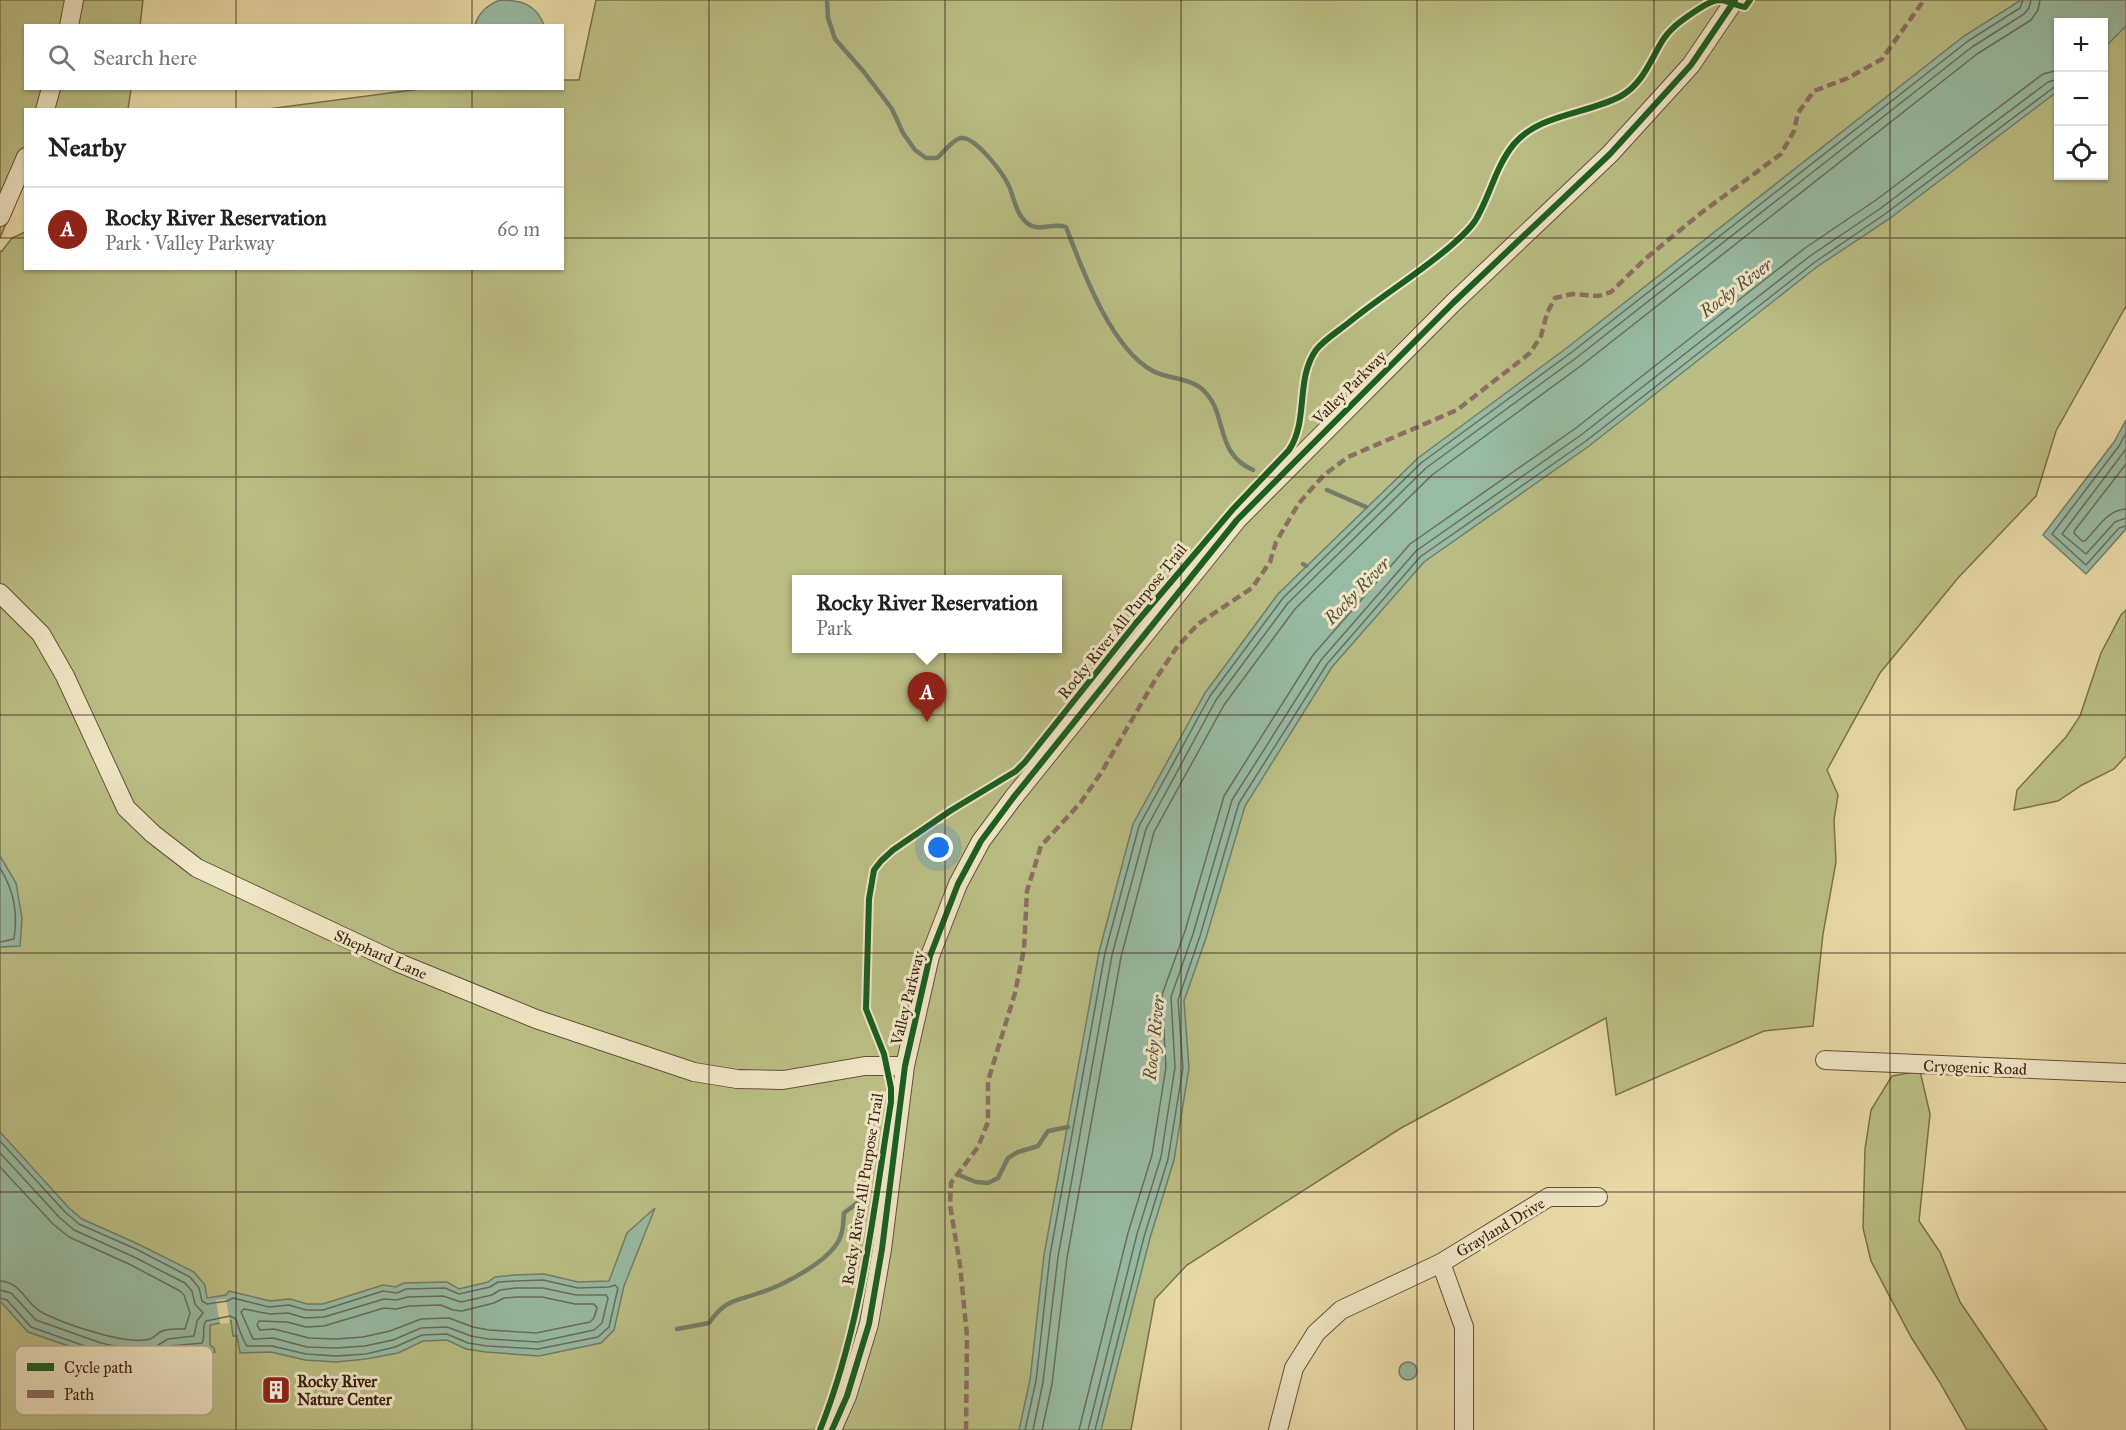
<!DOCTYPE html>
<meta charset="utf-8">
<style>
:root{--surface:#fff;--page:#f6f6f6;--text:#202124;--muted:#757577;--line:#e0e0e0;--accent:#8f2418}
body{margin:0;font-family:"IM FELL Great Primer",serif;background:var(--page);color:var(--text)}
.controls{position:absolute;right:18px;top:18px;display:grid;overflow:hidden;border-radius:0px;box-shadow:0 2px 4px #0004}
.controls button{width:54px;height:54px;display:grid;place-items:center;padding:0;border:0;border-bottom:2px solid var(--line);background:var(--surface);color:var(--text);font:30px sans-serif}
.you{position:absolute;left:939px;top:848px;width:21px;height:21px;margin:-15px;border:4px solid #fff;border-radius:50%;background:#1a73e8;box-shadow:0 0 0 9px #1a73e833}
.badge{display:grid;place-items:center;width:39px;height:39px;border-radius:50%;background:var(--accent);color:#fff;font-size:20px;font-weight:700}
.pin{position:absolute;translate:-50% -50px;filter:drop-shadow(0 2px 3px #0008)}
.pin::after{content:'';position:absolute;top:32px;width:21px;height:18px;background:inherit;clip-path:polygon(0 0,100% 0,50% 100%)}
.popup{position:absolute;left:792px;top:575px;width:270px;height:78px;box-sizing:border-box;display:grid;place-content:center;border-radius:0px;background:var(--surface);filter:drop-shadow(0 2px 4px #0005);font-size:20px;white-space:nowrap;color:var(--muted)}
.popup b{font-size:22px;color:var(--text)}
.popup::after{content:'';position:absolute;left:50%;top:100%;margin-left:-12px;border:12px solid transparent;border-top-color:var(--surface)}
.list{margin:0;padding:0;list-style:none}
h2{display:flex;justify-content:space-between;align-items:center;height:78px;margin:0;padding:0 24px;font-size:26px}
h2 small{font-size:20px;font-weight:400;color:var(--muted)}
.list li{display:grid;grid-template-columns:39px 1fr auto;gap:18px;align-items:center;box-sizing:border-box;height:84px;padding:0 24px;border-top:2px solid var(--line)}
.list b{display:block;font-size:22px;white-space:nowrap}
.list p{margin:0;font-size:20px;white-space:nowrap;color:var(--muted)}
.list em{font-size:20px;font-style:normal;color:var(--muted)}
.icon{flex:none;width:33px;height:33px;fill:none;stroke:currentColor;stroke-width:2;stroke-linecap:round;stroke-linejoin:round}
.map{position:relative;flex:none;width:2126px;height:1430px;overflow:hidden}
.search{position:absolute;background:var(--surface);box-shadow:0 2px 4px #0004;left:24px;top:24px;width:540px;height:66px;display:flex;align-items:center;gap:15px;box-sizing:border-box;padding:0 21px;border-radius:0px;color:var(--muted);font-size:22px}
.panel{position:absolute;background:var(--surface);box-shadow:0 2px 4px #0004;left:24px;top:108px;width:540px;height:162px;border-radius:0px}
.map>svg:first-child{display:block}
</style>
<div class="map">
<svg width="2126" height="1430" viewBox="0 0 2126 1430">
<rect width="100%" height="100%" fill="#e8daa7"/>
<filter id="stains"><feTurbulence type="fractalNoise" baseFrequency=".00333" numOctaves="4"/><feColorMatrix values="0 0 0 0 .2 0 0 0 0 .09 0 0 0 0 .02 0 0 0 .5 -.17"/></filter>
<radialGradient id="worn" r=".72"><stop offset=".6" stop-color="#630" stop-opacity="0"/><stop offset="1" stop-color="#630" stop-opacity=".3"/></radialGradient>
<!-- green -->
<path fill="#babe84" stroke="#7c704c" stroke-width="1.5" fill-rule="evenodd" d="M 0,0 L 143,0 L 140,25 L 26,26 L 26,88 L 131,89 L 128,109 L 26,110 L 25,179 L 0,238 Z
M 596,0 L 2126,0 L 2126,306 L 2056,431 L 2036,496 L 1958,578 L 1880,673 L 1827,770 L 1838,795 L 1834,820 L 1836,862 L 1823,934 L 1813,1026 L 1764,1031 L 1616,1095 L 1606,1018 L 1401,1128 L 1187,1265 L 1155,1299 L 1131,1430 L 0,1430 L 0,251 L 2,251 L 12,238 L 25,232 L 26,268 L 562,268 L 562,110 L 268,109 L 420,89 L 562,88 L 563,80 L 579,80 ZM 2058,22 L 2104,22 L 2104,176 L 2058,176 ZM 796,580 L 1058,580 L 1058,648 L 796,648 Z
M 2126,610 L 2126,756 L 2114,769 L 2082,785 L 2058,801 L 2014,810 L 2017,790 L 2066,737 L 2080,716 L 2101,653 L 2121,615 Z
M 1920,1071 L 1930,1114 L 1919,1221 L 1940,1252 L 1960,1302 L 2047,1430 L 1967,1430 L 1939,1381 L 1911,1337 L 1871,1261 L 1863,1228 L 1865,1149 L 1871,1110 L 1892,1076 Z"/>
<!-- water -->
<path fill="#98bba4" stroke="#747d6a" stroke-width="1.5" d="M 500,0 C 521,0 536,4 544,25 L 475,25 C 479,12 487,5 500,0 Z
M 2021,0 L 2126,0 L 2126,26 L 2104,48 L 2104,22 L 2058,22 L 2058,90 L 2054,94 L 1889,219 L 1818,266 L 1589,446 L 1424,562 L 1332,667 L 1245,806 L 1206,938 L 1184,1001 L 1189,1068 L 1174,1160 L 1150,1238 L 1101,1430 L 1019,1430 L 1030,1380 L 1044,1255 L 1099,952 L 1133,824 L 1205,693 L 1278,594 L 1418,458 L 1568,347 L 1964,36 Z
M 2126,420 L 2126,529 L 2086,574 L 2043,535 L 2114,442 Z
M 0,856 L 16,883 L 22,918 L 20,946 L 0,947 Z
M 0,1132 L 69,1208 L 82,1219 L 138,1244 L 194,1272 L 205,1285 L 207,1298 L 226,1295 L 229,1291 L 270,1301 L 290,1299 L 307,1304 L 323,1304 L 383,1285 L 396,1287 L 404,1283 L 447,1282 L 459,1289 L 488,1282 L 495,1277 L 514,1275 L 544,1274 L 578,1282 L 609,1281 L 627,1233 L 655,1208 L 624,1286 L 614,1330 L 601,1343 L 539,1356 L 486,1352 L 466,1349 L 447,1340 L 423,1341 L 398,1353 L 366,1359 L 336,1362 L 305,1360 L 271,1352 L 240,1353 L 237,1336 L 233,1336 L 231,1321 L 210,1325 L 210,1345 L 214,1348 L 215,1352 L 206,1353 L 202,1349 L 171,1352 L 160,1360 L 143,1362 L 121,1361 L 98,1356 L 28,1332 L 0,1301 Z
M1399 1371a9 9 0 1 1 18 0a9 9 0 1 1-18 0Z"/>
<!-- pier -->
<path fill="#e8daa7" d="M 226,1299 L 230,1323 L 220,1324 L 216,1300 Z"/>
<g fill="none" stroke-linecap="round" stroke-linejoin="round">
<!-- shore -->
<path stroke="#6a6e5c" stroke-width="1.5" d="M 2126,433 L 2119,446 L 2052,534 L 2086,565 L 2119,528 L 2126,526
M 2126,449 L 2062,534 L 2086,554 L 2115,522 L 2126,518
M 2126,464 L 2075,530 L 2074,533 L 2082,541 L 2085,541 C 2098,528 2107,510 2126,509
M 0,868 C 14,891 18,912 14,939 L 0,942
M 0,1141 L 65,1212 L 79,1224 L 136,1249 L 190,1277 L 199,1288 L 202,1301 L 207,1304 L 227,1301 L 233,1298 L 269,1307 L 289,1305 L 306,1310 L 323,1310 L 383,1291 L 397,1293 L 406,1289 L 445,1288 L 459,1294 L 490,1287 L 498,1282 L 515,1281 L 543,1280 L 578,1288 L 609,1287 L 615,1285 L 618,1288 L 609,1327 L 598,1337 L 538,1349 L 487,1346 L 468,1343 L 447,1334 L 422,1335 L 395,1347 L 366,1354 L 336,1356 L 306,1354 L 272,1346 L 247,1346 C 243,1340 238,1327 236,1319 L 230,1316 L 206,1321 C 201,1328 206,1337 202,1343 L 170,1346 L 158,1354 L 143,1356 L 122,1355 L 99,1351 L 31,1327 L 7,1300 L 0,1298
M 0,1153 L 59,1217 L 74,1230 L 132,1256 L 185,1283 L 192,1291 L 195,1304 L 203,1313 L 197,1321 L 194,1336 L 168,1339 L 155,1347 L 143,1348 L 123,1348 L 101,1343 L 36,1320 L 11,1293 L 0,1290
M 0,1167 L 53,1224 L 69,1237 L 129,1264 L 180,1291 L 184,1295 L 190,1313 L 185,1329 C 178,1329 169,1328 162,1331 C 158,1333 155,1337 150,1339 C 127,1346 65,1324 43,1313 C 26,1305 22,1282 0,1281
M 515,1288 L 543,1288 L 576,1295 L 606,1295 L 608,1298 L 602,1323 L 594,1330 L 538,1342 L 488,1339 L 471,1336 L 447,1327 L 421,1328 L 393,1340 L 365,1346 L 336,1348 L 307,1347 L 273,1338 L 253,1339 L 241,1312 L 244,1309 L 270,1314 L 288,1313 L 305,1318 L 324,1317 L 384,1299 L 396,1300 L 408,1297 L 443,1296 L 461,1302 L 492,1295 L 500,1290 Z
M 516,1297 L 542,1297 L 575,1304 L 594,1304 L 597,1308 L 594,1318 L 590,1322 L 536,1333 L 489,1330 L 473,1327 L 449,1318 L 421,1319 L 390,1331 L 363,1337 L 336,1339 L 309,1338 L 274,1329 L 260,1330 L 257,1325 L 259,1321 L 287,1322 L 306,1327 L 324,1326 L 384,1308 L 396,1309 L 409,1306 L 441,1305 L 453,1310 L 462,1311 L 494,1303 L 504,1298 Z
M 1025,1430 L 1036,1381 L 1050,1255 L 1105,953 L 1139,826 L 1210,696 L 1283,598 L 1421,463 L 1572,352 L 1968,41 L 2020,8 L 2023,0
M 1033,1430 L 1043,1382 L 1058,1257 L 1112,955 L 1146,829 L 1216,700 L 1288,603 L 1426,468 L 1576,358 L 1972,47 L 2024,14 L 2029,8 L 2031,0
M 1042,1430 L 1052,1384 L 1067,1258 L 1121,957 L 1154,832 L 1224,705 L 1295,609 L 1432,475 L 1582,365 L 1977,54 L 2031,20 L 2038,10 L 2040,0
M 1079,1430 L 1128,1233 L 1152,1155 L 1166,1067 L 1162,995 L 1185,931 L 1224,796 L 1313,655 L 1410,544 L 1576,428 L 1805,248 L 1876,200 L 2043,74 L 2058,70
M 1088,1430 L 1137,1234 L 1161,1157 L 1175,1067 L 1171,997 L 1193,934 L 1232,800 L 1321,660 L 1416,551 L 1581,435 L 1810,256 L 1881,208 L 2048,82 L 2058,79
M 1095,1430 L 1144,1237 L 1168,1159 L 1183,1068 L 1178,1000 L 1200,936 L 1239,803 L 1327,664 L 1420,557 L 1586,441 L 1815,262 L 1885,214 L 2053,88 L 2058,86"/>
<!-- stream -->
<path stroke="#747d6a" stroke-width="4.5" d="M 827,0 L 828,18 L 835,39 L 864,72 L 892,109 L 903,133 L 915,150 L 926,158 L 937,158 C 943,153 953,139 961,138 C 975,136 1003,173 1009,186 C 1014,198 1016,214 1027,223 C 1039,233 1052,222 1066,227 C 1082,269 1111,349 1153,371 C 1168,379 1192,378 1204,391 C 1228,414 1214,453 1253,470
M 1327,490 L 1366,507
M 1303,564 L 1306,566
M 961,1176 L 976,1182 L 988,1183 L 998,1178 L 1008,1158 L 1018,1152 L 1038,1146 L 1048,1131 L 1068,1127
M 677,1329 L 709,1323 C 726,1299 734,1302 759,1293 C 782,1286 828,1262 839,1240 C 844,1231 843,1222 844,1213 L 865,1197"/>
<!-- minor casing -->
<g stroke="#684f39" stroke-width="20">
<path id="minor" d="M 69,26 L 74,0
M 45,110 L 51,88
M 0,217 L 26,157
M 0,593 L 41,634 L 65,676 L 126,808 L 153,834 L 197,868 L 399,963 L 536,1019 L 694,1072 L 737,1079 L 783,1080 L 865,1066 L 905,1066
M 1825,1060 L 2126,1073
M 1441,1263 L 1464,1327 L 1464,1430
M 832,1430 L 847,1396 L 869,1324 L 882,1249 L 905,1066 L 930,956 L 958,884 L 981,841 L 1013,798 L 1237,520 L 1453,303 L 1610,154 L 1691,65 L 1735,0
M 1278,1430 L 1294,1368 L 1316,1333 L 1341,1310 L 1441,1263 L 1549,1197 L 1598,1197"/>
</g>
<!-- minor -->
<use href="#minor" stroke="#f0e7c6" stroke-width="18"/>
<!-- quiet -->
<path stroke="#8d6e63" stroke-width="4.5" stroke-dasharray="9 4.5" stroke-linecap="butt" d="M 966,1430 L 967,1336 L 960,1265 L 950,1205 L 951,1183 L 978,1147 L 988,1122 L 988,1081 L 1015,993 L 1024,949 L 1027,891 L 1041,846 L 1081,802 L 1101,773 L 1155,680 L 1177,647 L 1198,624 L 1252,588 L 1270,562 L 1276,542 L 1299,503 L 1324,475 L 1348,457 L 1457,410 L 1530,353 L 1541,336 L 1547,313 L 1555,298 L 1572,294 L 1598,296 L 1611,292 L 1645,259 L 1701,213 L 1781,154 L 1794,131 L 1798,113 L 1814,91 L 1848,78 L 1882,59 L 1924,0"/>
<!-- cycleway casing -->
<g stroke="#f0e7c6" stroke-width="10">
<path id="cycleway" d="M 820,1430 C 862,1325 873,1212 891,1102 L 891,1088 L 884,1054 L 866,1009 L 869,899 L 874,870 L 881,861 L 893,850 L 950,811 L 1016,771 L 1025,762 L 1136,623 L 1233,509 L 1289,450 C 1309,420 1295,380 1316,350 C 1324,340 1337,332 1347,324 C 1381,296 1420,273 1453,244 C 1461,237 1469,230 1475,221 C 1490,197 1495,167 1514,144 C 1539,114 1588,114 1621,96 C 1642,84 1650,62 1661,43 C 1669,29 1682,20 1694,12 C 1702,7 1709,1 1719,0 C 1728,0 1736,6 1745,7 L 1750,0
M 832,1430 L 847,1396 L 869,1324 L 882,1249 L 905,1066 L 930,956 L 958,884 L 981,841 L 1013,798 L 1237,520 L 1453,303 L 1610,154 L 1691,65 L 1735,0"/>
</g>
<!-- cycleway -->
<use href="#cycleway" stroke="#1b5e20" stroke-width="6"/>
</g>
<!-- grid -->
<path fill="none" stroke="#3d2114" stroke-width="1.5" stroke-opacity="0.55" d="M 236,0 L 236,26M 472,0 L 472,26M 709,0 L 709,1430M 945,0 L 945,1430M 1181,0 L 1181,1430M 1417,0 L 1417,1430M 1654,0 L 1654,1430M 1890,0 L 1890,1430M 236,88 L 236,110M 472,88 L 472,110M 0,238 L 26,238M 562,238 L 2126,238M 236,268 L 236,1430M 472,268 L 472,1430M 0,477 L 2126,477M 0,715 L 2126,715M 0,953 L 2126,953M 0,1192 L 2126,1192"/>
<!-- icons -->
<defs>
<g id="building-square" transform="scale(1.5)"><rect x="-9" y="-9" width="18" height="18" rx="4" fill="#8f2418" stroke="#f0e7c6"/><path d="M-4-6H4V6H1V3H-1V6H-4ZM-2.5-4.3h1.7v1.8h-1.7ZM.8-4.3h1.7v1.8H.8ZM-2.5-1h1.7V.8h-1.7ZM.8-1h1.7V.8H.8Z" fill="#fff"/></g>
</defs>
<g fill-rule="evenodd">
<use href="#building-square" x="276" y="1390"/>
</g>
<g text-anchor="middle" stroke-width="6" stroke-linejoin="round" paint-order="stroke">
<!-- street labels -->
<g font-size="16" fill="#3d2114" stroke="#f0e7c6">
<text transform="translate(1349 387) rotate(-45)" y="6">Valley Parkway</text>
<text transform="translate(1122 621) rotate(-51)" y="6">Rocky River All Purpose Trail</text>
<text transform="translate(381 954) rotate(24)" y="6">Shephard Lane</text>
<text transform="translate(907 998) rotate(-76)" y="6">Valley Parkway</text>
<text transform="translate(1975 1067) rotate(2)" y="6">Cryogenic Road</text>
<text transform="translate(862 1189) rotate(-81)" y="6">Rocky River All Purpose Trail</text>
<text transform="translate(1500 1227) rotate(-31)" y="6">Grayland Drive</text>
</g>
<!-- poi labels -->
<g font-size="16" font-weight="bold" fill="#3d2114" stroke="#f0e7c6" text-anchor="start">
<text x="297" y="1387">Rocky River<tspan x="297" dy="18">Nature Center</tspan></text>
</g>
<!-- water labels -->
<g font-size="18" font-style="italic" fill="#584f3f" stroke="#f0e7c6">
<text transform="translate(1736 288) rotate(-37)" y="6">Rocky River</text>
<text transform="translate(1357 591) rotate(-46)" y="6">Rocky River</text>
<text transform="translate(1154 1038) rotate(-84)" y="6">Rocky River</text>
</g>
</g>
<!-- legend -->
<rect x="15" y="1346" width="198" height="69" rx="9" fill="#f0e7c6" stroke="#baac91" stroke-width="1.5"/>
<rect x="27" y="1363" width="27" height="8" fill="#1b5e20"/>
<rect x="27" y="1390" width="27" height="8" fill="#8d6e63"/>
<g font-size="16" fill="#3d2114">
<text x="64" y="1373">Cycle path</text>
<text x="64" y="1400">Path</text>
</g>
<rect width="100%" height="100%" filter="url(#stains)"/>
<rect width="100%" height="100%" fill="url(#worn)"/>
</svg>
<div class="controls">
<button>+</button>
<button>−</button>
<button><svg class="icon" aria-label="locate" viewBox="0 0 24 24"><circle cx="12" cy="12" r="6"/><path d="M12 2v4M12 18v4M2 12h4M18 12h4"/></svg></button>
</div>
<div class="you"></div>
<div class="pin badge" style="left:927px;top:722px">A</div>
<div class="popup"><b>Rocky River Reservation</b>Park</div>
<div class="search"><svg class="icon" aria-label="search" viewBox="0 0 24 24"><circle cx="10" cy="10" r="6"/><path d="M15 15l6 6"/></svg>Search here</div>
<section class="panel">
<h2>Nearby<small></small></h2>
<ul class="list">
<li><span class="badge">A</span><div><b>Rocky River Reservation</b><p>Park · Valley Parkway</p></div><em>60 m</em></li>
</ul>
</section>
</div>
